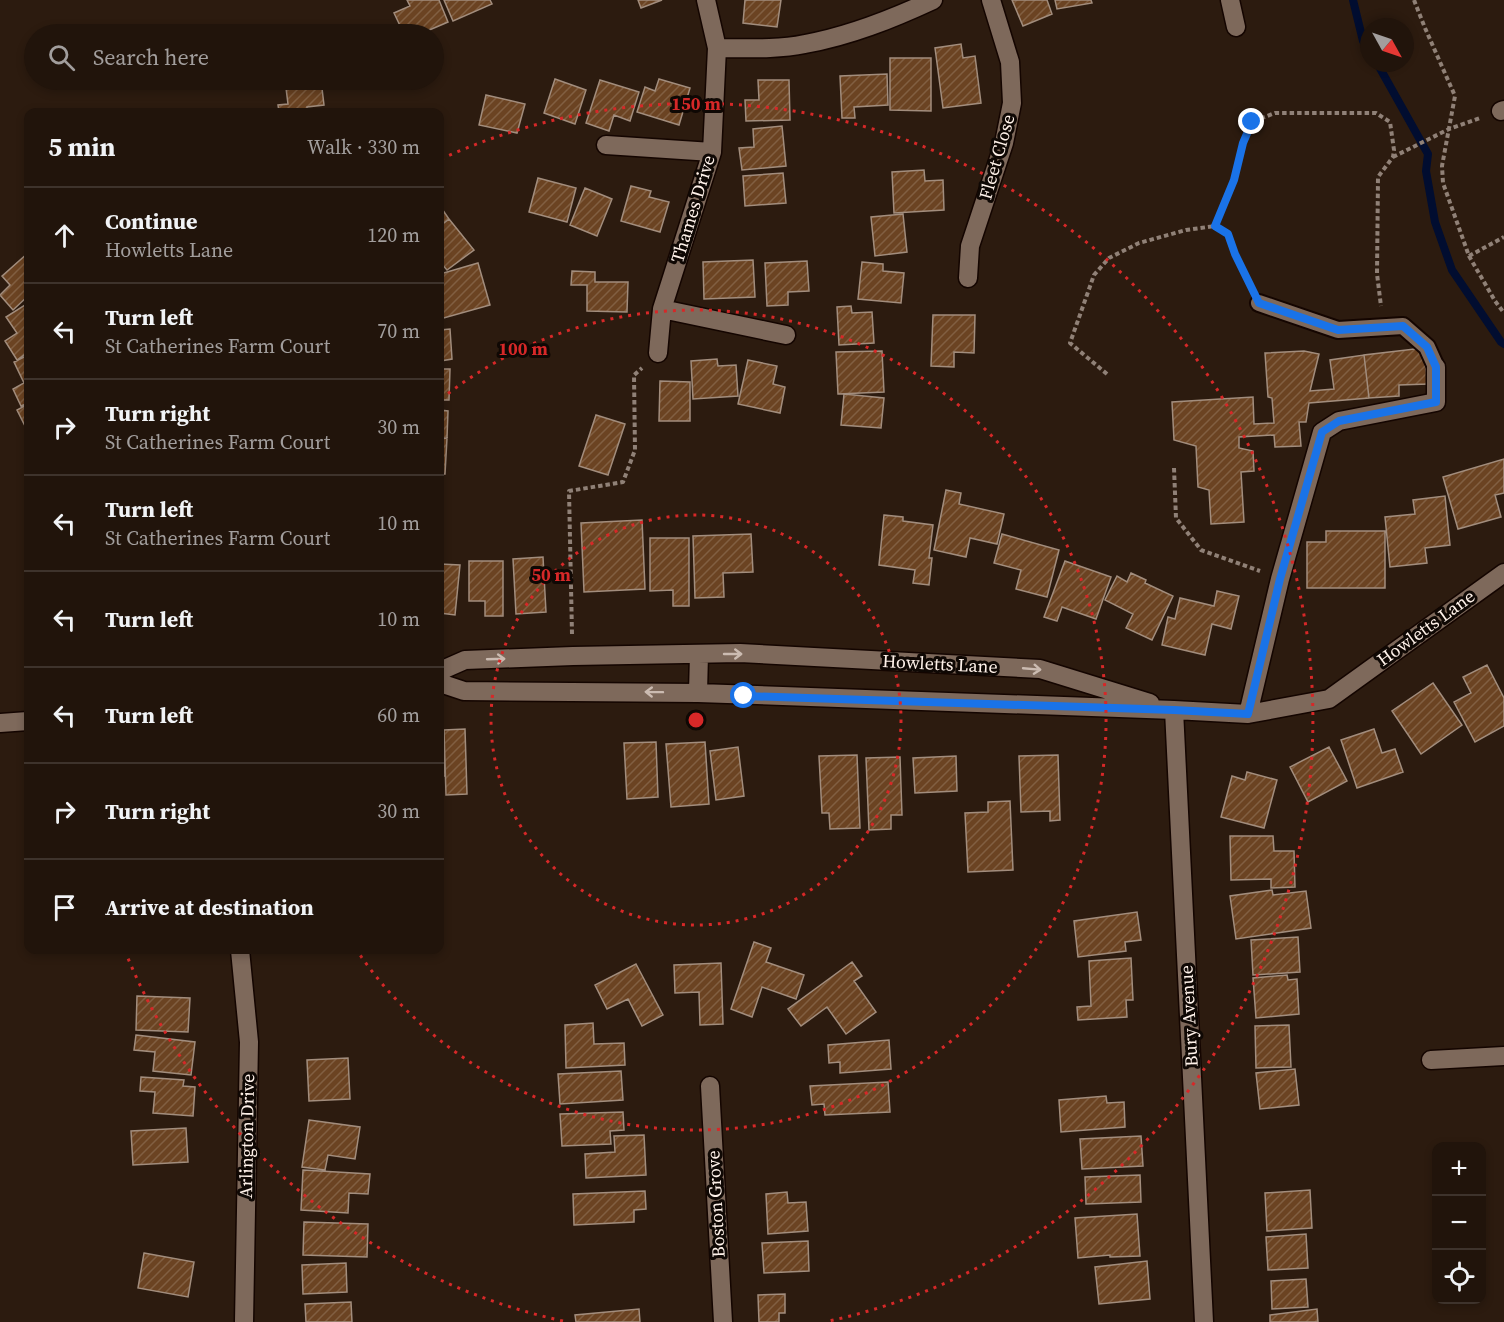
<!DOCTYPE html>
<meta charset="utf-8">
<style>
:root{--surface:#21140b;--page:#291d14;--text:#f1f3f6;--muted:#a29e9d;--line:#3e332c}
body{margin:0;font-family:"Source Serif 4",serif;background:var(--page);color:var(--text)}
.controls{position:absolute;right:18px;bottom:18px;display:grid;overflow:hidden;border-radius:12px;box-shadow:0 3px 9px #0003}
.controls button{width:54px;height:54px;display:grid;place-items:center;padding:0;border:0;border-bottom:2px solid var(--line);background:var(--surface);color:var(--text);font:30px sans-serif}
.compass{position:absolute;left:1360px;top:18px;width:54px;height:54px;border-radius:50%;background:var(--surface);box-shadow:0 3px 9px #0003;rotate:130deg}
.stop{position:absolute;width:18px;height:18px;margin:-14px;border:4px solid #1a73e8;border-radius:50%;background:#fff}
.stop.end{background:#1a73e8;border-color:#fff;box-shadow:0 2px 6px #0008}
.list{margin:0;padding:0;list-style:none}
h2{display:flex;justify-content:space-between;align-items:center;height:78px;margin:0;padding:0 24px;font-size:26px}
h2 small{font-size:20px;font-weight:400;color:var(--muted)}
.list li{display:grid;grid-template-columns:39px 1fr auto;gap:18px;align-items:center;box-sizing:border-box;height:96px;padding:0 24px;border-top:2px solid var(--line)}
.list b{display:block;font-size:22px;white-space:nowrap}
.list p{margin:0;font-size:20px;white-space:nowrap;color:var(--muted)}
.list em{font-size:20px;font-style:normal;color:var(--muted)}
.icon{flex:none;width:33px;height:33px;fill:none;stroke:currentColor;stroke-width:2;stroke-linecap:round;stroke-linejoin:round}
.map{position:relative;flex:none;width:1504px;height:1322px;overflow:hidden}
.search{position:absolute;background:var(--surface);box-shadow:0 3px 9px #0003;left:24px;top:24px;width:420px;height:66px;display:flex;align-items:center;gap:15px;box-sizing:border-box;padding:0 21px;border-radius:33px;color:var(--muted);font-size:22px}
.panel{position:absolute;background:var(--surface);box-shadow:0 3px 9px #0003;left:24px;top:108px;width:420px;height:846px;border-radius:12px}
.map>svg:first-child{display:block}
</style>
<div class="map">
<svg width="1504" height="1322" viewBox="0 0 1504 1322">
<defs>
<pattern id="building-hatch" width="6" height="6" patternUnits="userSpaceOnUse" patternTransform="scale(1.5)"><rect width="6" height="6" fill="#6b4322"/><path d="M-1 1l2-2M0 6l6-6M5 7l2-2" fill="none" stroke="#815f42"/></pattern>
</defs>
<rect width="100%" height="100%" fill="#2c1b0f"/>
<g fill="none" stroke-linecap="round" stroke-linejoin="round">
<!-- stream -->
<path stroke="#010d30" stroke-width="8" d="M 1353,0 L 1363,41 L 1369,50
M 1377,63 L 1428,154 L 1426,171 L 1435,222 L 1452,270 L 1501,342 L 1504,344"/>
</g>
<!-- building -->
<path fill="url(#building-hatch)" stroke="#a28d7d" stroke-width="1.5" d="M 407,0 L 439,0 L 448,22 L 420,34 L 404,34 L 394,13 L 410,6 Z
M 444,0 L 490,0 L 492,4 L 453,21 Z
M 638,0 L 662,0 L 641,8 Z
M 745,0 L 781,0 L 777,27 L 743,23 Z
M 1012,0 L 1047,0 L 1052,14 L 1023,26 Z
M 1055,0 L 1091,0 L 1092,3 L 1057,9 Z
M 961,44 L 963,58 L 975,56 L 981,103 L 943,108 L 935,48 Z
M 890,58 L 931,58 L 931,111 L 890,110 Z
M 887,74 L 888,105 L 854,107 L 855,118 L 842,118 L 840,76 Z
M 555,79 L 586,90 L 575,124 L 544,113 Z
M 659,79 L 690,88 L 679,125 L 637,112 L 645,87 L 655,91 Z
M 285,80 L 321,80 L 324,105 L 307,107 L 307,112 L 279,112 L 278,105 L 288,104 Z
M 600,80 L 639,92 L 630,121 L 614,115 L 609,131 L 586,123 Z
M 758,80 L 789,80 L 790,120 L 746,121 L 745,100 L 759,100 Z
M 486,95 L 525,104 L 517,133 L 479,125 Z
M 782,126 L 786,166 L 742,170 L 739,148 L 754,147 L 753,129 Z
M 924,170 L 925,181 L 943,180 L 944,210 L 894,213 L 892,172 Z
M 783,173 L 786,203 L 745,206 L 743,176 Z
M 538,178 L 576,188 L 567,222 L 529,212 Z
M 631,186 L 651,191 L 649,197 L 669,202 L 660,232 L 621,221 Z
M 585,188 L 612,199 L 597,236 L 570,225 Z
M 440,206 L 449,219 L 440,226 Z
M 903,214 L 907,252 L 875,256 L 871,217 Z
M 449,219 L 474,250 L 447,270 L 440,262 L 440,226 Z
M 28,253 L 28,296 L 13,310 L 0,295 L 10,285 L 2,276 Z
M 753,260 L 755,297 L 704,299 L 703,262 Z
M 807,261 L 809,291 L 788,292 L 788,305 L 767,306 L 765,263 Z
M 862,262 L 883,264 L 883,271 L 904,273 L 901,303 L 858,299 Z
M 478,263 L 490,305 L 440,319 L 440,274 Z
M 572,271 L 595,272 L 595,282 L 628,282 L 627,312 L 587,311 L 587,285 L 571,285 Z
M 28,303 L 28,352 L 17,360 L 5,341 L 17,333 L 6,317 Z
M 851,306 L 852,313 L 872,312 L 874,343 L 839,345 L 837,307 Z
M 933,315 L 975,315 L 974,353 L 954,352 L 954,367 L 931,366 Z
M 450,329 L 452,359 L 440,361 L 440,330 Z
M 1423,348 L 1428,384 L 1399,385 L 1399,396 L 1369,398 L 1364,355 Z
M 882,351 L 884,392 L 838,394 L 836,352 Z
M 1304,351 L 1319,354 L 1310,391 L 1334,389 L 1330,360 L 1364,355 L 1369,398 L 1309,403 L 1306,422 L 1299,422 L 1301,446 L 1275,447 L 1274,435 L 1239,437 L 1239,448 L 1253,451 L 1254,471 L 1241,472 L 1244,522 L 1211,524 L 1209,490 L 1198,487 L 1196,446 L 1174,440 L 1172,402 L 1253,397 L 1254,424 L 1274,423 L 1272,398 L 1268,397 L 1265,353 Z
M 28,355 L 28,403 L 21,406 L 13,389 L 24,383 L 14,362 Z
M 717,359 L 718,366 L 736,365 L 738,396 L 693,399 L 691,361 Z
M 748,360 L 777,366 L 773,384 L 785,387 L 780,413 L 738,404 Z
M 440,369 L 450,369 L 449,400 L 440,400 Z
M 660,381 L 690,382 L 690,421 L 659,421 Z
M 844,394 L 884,398 L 881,428 L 841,425 Z
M 28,404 L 28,432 L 17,410 Z
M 440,410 L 448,411 L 447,438 L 440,439 Z
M 596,415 L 625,424 L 608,475 L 579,466 Z
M 447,438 L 445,474 L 440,474 L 440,439 Z
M 1504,459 L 1504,493 L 1495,495 L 1501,517 L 1458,529 L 1443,477 Z
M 946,490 L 961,493 L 959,504 L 1004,514 L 997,544 L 970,538 L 966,557 L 934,550 Z
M 1445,496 L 1450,545 L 1425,548 L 1427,563 L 1390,567 L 1385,517 L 1415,514 L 1413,500 Z
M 884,515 L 903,517 L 903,521 L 933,525 L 929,558 L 932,558 L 929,585 L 913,583 L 915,570 L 879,565 Z
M 642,520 L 645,589 L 584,592 L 581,523 Z
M 1326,531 L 1385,531 L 1385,588 L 1307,588 L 1307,542 L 1326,542 Z
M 751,534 L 753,572 L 723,573 L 724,597 L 695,598 L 693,536 Z
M 1002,534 L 1059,550 L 1047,597 L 1016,589 L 1021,570 L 994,563 Z
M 650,538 L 689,538 L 689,606 L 673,606 L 673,590 L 650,591 Z
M 543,557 L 546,612 L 516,614 L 513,559 Z
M 469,561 L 503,561 L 503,616 L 485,616 L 485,601 L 469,601 Z
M 1065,561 L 1111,577 L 1096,619 L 1062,607 L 1057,621 L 1044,617 Z
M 440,564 L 460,565 L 455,615 L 440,613 Z
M 1131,573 L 1146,580 L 1145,583 L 1173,596 L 1152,640 L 1126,628 L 1133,614 L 1105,600 L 1117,576 L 1127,582 Z
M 1217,591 L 1239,596 L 1231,629 L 1212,624 L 1205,655 L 1162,645 L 1168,617 L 1175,619 L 1180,598 L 1214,606 Z
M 1487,665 L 1504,698 L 1504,726 L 1475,742 L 1454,702 L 1471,693 L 1463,677 Z
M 1433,683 L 1462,725 L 1421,754 L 1392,711 Z
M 465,729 L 467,794 L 446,795 L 444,730 Z
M 1374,729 L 1382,753 L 1395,749 L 1403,772 L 1357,788 L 1341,740 Z
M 656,742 L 658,797 L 627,799 L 624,743 Z
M 705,742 L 709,804 L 671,807 L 666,744 Z
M 738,747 L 744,796 L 716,800 L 710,751 Z
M 1329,747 L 1347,781 L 1308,802 L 1290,767 Z
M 440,748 L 443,748 L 445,776 L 440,776 Z
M 857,755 L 860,828 L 830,829 L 829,813 L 822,813 L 819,756 Z
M 1058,755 L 1060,820 L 1050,821 L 1050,811 L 1021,812 L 1019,756 Z
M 956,756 L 957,791 L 915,793 L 913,758 Z
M 900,757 L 902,815 L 891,815 L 891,829 L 869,830 L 866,758 Z
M 1247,772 L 1277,780 L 1264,828 L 1221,817 L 1232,776 L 1245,780 Z
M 1010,801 L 1013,870 L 968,872 L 965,813 L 988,812 L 988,802 Z
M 1230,836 L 1273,836 L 1274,851 L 1294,851 L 1295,887 L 1271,888 L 1271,879 L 1231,880 Z
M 1272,890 L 1273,895 L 1306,891 L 1311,928 L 1236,939 L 1230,896 Z
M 1137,912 L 1141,940 L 1125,942 L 1126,951 L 1078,957 L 1074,921 Z
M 1298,937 L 1300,972 L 1253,975 L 1251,940 Z
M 754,942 L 771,948 L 766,962 L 804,975 L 796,999 L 762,987 L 752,1017 L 731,1009 Z
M 1131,958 L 1133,1000 L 1126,1000 L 1127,1017 L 1078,1020 L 1077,1007 L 1091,1006 L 1089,961 Z
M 852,962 L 862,976 L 854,981 L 876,1012 L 846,1034 L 827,1007 L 801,1026 L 788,1009 Z
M 721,963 L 723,1024 L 700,1025 L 699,992 L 675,993 L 674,965 Z
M 636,964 L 663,1015 L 642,1026 L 628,999 L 607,1009 L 595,985 Z
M 1287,975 L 1288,980 L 1297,979 L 1299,1014 L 1256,1018 L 1253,978 Z
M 137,996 L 190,998 L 188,1032 L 136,1030 Z
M 593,1023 L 594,1044 L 624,1043 L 625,1065 L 566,1068 L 565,1025 Z
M 1289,1025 L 1291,1067 L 1256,1068 L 1255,1026 Z
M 136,1035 L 195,1042 L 191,1075 L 153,1071 L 155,1052 L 134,1050 Z
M 889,1040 L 891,1069 L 840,1073 L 840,1062 L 829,1063 L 828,1045 Z
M 348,1058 L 350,1099 L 309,1101 L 307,1060 Z
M 1295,1069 L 1299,1105 L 1260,1109 L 1256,1073 Z
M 621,1071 L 623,1100 L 560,1104 L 558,1074 Z
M 141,1077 L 184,1080 L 183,1086 L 195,1087 L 193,1116 L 153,1113 L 155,1092 L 140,1091 Z
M 888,1082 L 890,1112 L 825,1115 L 824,1104 L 812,1105 L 810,1086 Z
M 1106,1096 L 1107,1103 L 1124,1102 L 1125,1127 L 1061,1132 L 1059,1100 Z
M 623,1112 L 624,1130 L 610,1131 L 611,1144 L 562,1146 L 560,1114 Z
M 309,1120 L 360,1127 L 355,1159 L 328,1155 L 325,1170 L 302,1167 Z
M 186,1128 L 188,1162 L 133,1165 L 131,1131 Z
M 644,1135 L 646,1175 L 586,1178 L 585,1154 L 615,1152 L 614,1136 Z
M 1141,1136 L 1143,1166 L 1082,1169 L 1080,1139 Z
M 303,1170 L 370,1174 L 368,1194 L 349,1193 L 348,1213 L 301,1210 Z
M 1140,1175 L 1141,1202 L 1086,1204 L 1085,1177 Z
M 1310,1190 L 1312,1228 L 1267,1231 L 1265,1193 Z
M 645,1191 L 646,1209 L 634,1210 L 634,1222 L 574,1225 L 573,1194 Z
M 787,1192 L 788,1203 L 806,1202 L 808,1231 L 768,1234 L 766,1194 Z
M 1137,1214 L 1140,1256 L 1110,1257 L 1110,1255 L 1078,1258 L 1075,1218 Z
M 304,1222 L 368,1224 L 367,1257 L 303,1255 Z
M 1306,1234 L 1308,1268 L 1268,1270 L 1266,1237 Z
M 808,1241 L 809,1271 L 764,1273 L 762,1243 Z
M 144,1253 L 194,1262 L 188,1297 L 138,1288 Z
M 1147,1261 L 1150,1299 L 1099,1304 L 1095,1267 Z
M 346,1263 L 347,1292 L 303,1294 L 302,1265 Z
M 1306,1279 L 1308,1307 L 1272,1309 L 1271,1281 Z
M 785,1294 L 785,1313 L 779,1313 L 779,1322 L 759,1322 L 758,1295 Z
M 351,1302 L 352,1322 L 306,1322 L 305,1304 Z
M 639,1309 L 640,1322 L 576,1322 L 575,1315 Z
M 1317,1309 L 1318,1322 L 1270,1322 L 1270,1315 Z"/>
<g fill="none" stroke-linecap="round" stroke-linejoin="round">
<!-- lane casing -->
<g stroke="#140500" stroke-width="20">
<path id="lane" d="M 1259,303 L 1338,330 L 1403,326 L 1427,347 L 1436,367"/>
</g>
<!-- street casing -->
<g stroke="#140500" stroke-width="21">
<path id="street" d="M 1230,0 L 1236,27
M 717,48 C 746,48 776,50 805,44 C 850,36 892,19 933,0
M 1501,111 L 1504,110
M 606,145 L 712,152
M 968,278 L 970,246 L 1004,143 L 1012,103 L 1010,62 L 991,0
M 662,309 L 786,335
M 658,353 L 662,309 L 712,152 L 717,48 L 706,0
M 440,671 L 465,660 L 573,656 L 740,653 L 1040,669 L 1150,703
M 440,683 L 464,691 L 698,693 L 1174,710 L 1248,714 L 1329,699 L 1504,573
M 698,693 L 699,654
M 1174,710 L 1204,1322
M 1248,714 L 1280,579 L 1322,432 L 1339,421 L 1436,402 L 1436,367
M 0,723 L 28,721
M 240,950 L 249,1042 L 244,1322
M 1431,1060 L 1504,1056
M 710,1086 L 723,1322"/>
</g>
<!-- path -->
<path stroke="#908177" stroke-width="4" stroke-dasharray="4.5 3" stroke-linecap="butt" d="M 1414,0 L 1425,28 L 1455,96 L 1442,166 L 1443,183 L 1469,256 L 1495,301 L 1504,313
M 1393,157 L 1449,129 L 1480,118
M 1215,226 L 1234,180 L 1243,143 L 1252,122 L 1275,113 L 1376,113 L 1390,122 L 1394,150 L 1393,157 L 1378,177 L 1377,274 L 1381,306
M 1469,256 L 1504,237
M 1107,374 L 1070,343 L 1094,275 L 1109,258 L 1139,243 L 1186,230 L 1215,226 L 1228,234 L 1235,254 L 1249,284
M 1174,468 L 1176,518 L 1201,550 L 1260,571
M 572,634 L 569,491 L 623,482 L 635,450 L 634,375 L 642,368"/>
<!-- lane -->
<use href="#lane" stroke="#7e695b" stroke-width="16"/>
<!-- street -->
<use href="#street" stroke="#7e695b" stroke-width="18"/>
</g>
<!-- one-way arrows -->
<defs><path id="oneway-shaft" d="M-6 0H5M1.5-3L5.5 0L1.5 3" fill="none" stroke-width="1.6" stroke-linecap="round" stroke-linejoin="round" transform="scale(1.5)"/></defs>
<g stroke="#cbbbb1">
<use href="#oneway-shaft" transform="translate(733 654)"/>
<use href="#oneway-shaft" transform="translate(496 659) rotate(-2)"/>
<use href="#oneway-shaft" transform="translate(1032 669) rotate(5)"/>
<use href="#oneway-shaft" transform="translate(654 692) rotate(-179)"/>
</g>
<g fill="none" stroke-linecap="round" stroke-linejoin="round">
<!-- route -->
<path stroke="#1a73e8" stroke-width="8" d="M 744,696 L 1174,710 L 1248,714 L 1280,579 L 1322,432 L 1339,421 L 1436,402 L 1436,367 L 1427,347 L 1403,326 L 1338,330 L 1259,303 L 1235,254 L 1228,234 L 1215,226 L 1234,180 L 1243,143 L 1252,122"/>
</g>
<!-- distance rings -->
<g fill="none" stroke="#d62828" stroke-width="3" stroke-dasharray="3 6">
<circle cx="696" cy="720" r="205"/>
<path d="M441 399A410 410 0 1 1 358 952"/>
<path d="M563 1321A616 616 0 0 1 125 951M441 159A616 616 0 1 1 829 1321"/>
</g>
<g text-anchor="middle" stroke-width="6" stroke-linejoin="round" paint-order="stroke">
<!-- street labels -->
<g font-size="18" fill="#fff2ea" stroke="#0f0804">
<text transform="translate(997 157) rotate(-74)" y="6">Fleet Close</text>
<text transform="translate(693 209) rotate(-73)" y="6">Thames Drive</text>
<text transform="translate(1426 628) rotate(-36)" y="6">Howletts Lane</text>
<text transform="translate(940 664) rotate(3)" y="6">Howletts Lane</text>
<text transform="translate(1189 1016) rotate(-93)" y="6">Bury Avenue</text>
<text transform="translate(247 1136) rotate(-89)" y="6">Arlington Drive</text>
<text transform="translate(716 1204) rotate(-93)" y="6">Boston Grove</text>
</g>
</g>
<circle cx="696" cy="720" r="9" fill="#d62828" stroke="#0f0804" stroke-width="3"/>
<g font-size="18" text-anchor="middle" font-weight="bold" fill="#d62828" stroke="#0f0804" stroke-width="6" stroke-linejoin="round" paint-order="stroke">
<text x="696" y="110">150 m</text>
<text x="523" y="355">100 m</text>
<text x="551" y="581">50 m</text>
</g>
</svg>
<div class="controls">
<button>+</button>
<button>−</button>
<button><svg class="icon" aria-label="locate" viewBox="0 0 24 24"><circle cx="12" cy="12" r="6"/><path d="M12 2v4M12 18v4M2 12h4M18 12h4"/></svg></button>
</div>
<svg class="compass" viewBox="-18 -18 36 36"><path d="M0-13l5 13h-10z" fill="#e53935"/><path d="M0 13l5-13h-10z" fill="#a29e9d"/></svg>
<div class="stop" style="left:744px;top:696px"></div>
<div class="stop end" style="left:1252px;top:122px"></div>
<div class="search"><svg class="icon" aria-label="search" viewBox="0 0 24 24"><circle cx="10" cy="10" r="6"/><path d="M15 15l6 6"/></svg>Search here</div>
<section class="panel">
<h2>5 min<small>Walk · 330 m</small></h2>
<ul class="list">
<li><svg class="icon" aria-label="ahead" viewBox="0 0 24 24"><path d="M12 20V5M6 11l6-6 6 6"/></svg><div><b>Continue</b><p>Howletts Lane</p></div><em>120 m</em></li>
<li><svg class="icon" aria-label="left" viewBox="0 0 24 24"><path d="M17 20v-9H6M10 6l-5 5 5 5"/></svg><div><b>Turn left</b><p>St Catherines Farm Court</p></div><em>70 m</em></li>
<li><svg class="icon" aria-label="right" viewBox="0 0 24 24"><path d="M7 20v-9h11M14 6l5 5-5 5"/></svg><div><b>Turn right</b><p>St Catherines Farm Court</p></div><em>30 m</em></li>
<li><svg class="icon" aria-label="left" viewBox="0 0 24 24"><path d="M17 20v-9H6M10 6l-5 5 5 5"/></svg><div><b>Turn left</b><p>St Catherines Farm Court</p></div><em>10 m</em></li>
<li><svg class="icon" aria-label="left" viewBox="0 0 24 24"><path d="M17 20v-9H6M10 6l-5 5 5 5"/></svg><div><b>Turn left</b></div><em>10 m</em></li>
<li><svg class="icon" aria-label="left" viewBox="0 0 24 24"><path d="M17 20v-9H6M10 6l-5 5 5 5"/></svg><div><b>Turn left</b></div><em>60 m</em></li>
<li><svg class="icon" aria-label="right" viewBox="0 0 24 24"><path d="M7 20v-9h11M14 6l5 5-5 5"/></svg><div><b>Turn right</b></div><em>30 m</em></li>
<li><svg class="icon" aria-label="arrive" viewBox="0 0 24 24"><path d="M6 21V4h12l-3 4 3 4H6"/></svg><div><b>Arrive at destination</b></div></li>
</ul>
</section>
</div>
